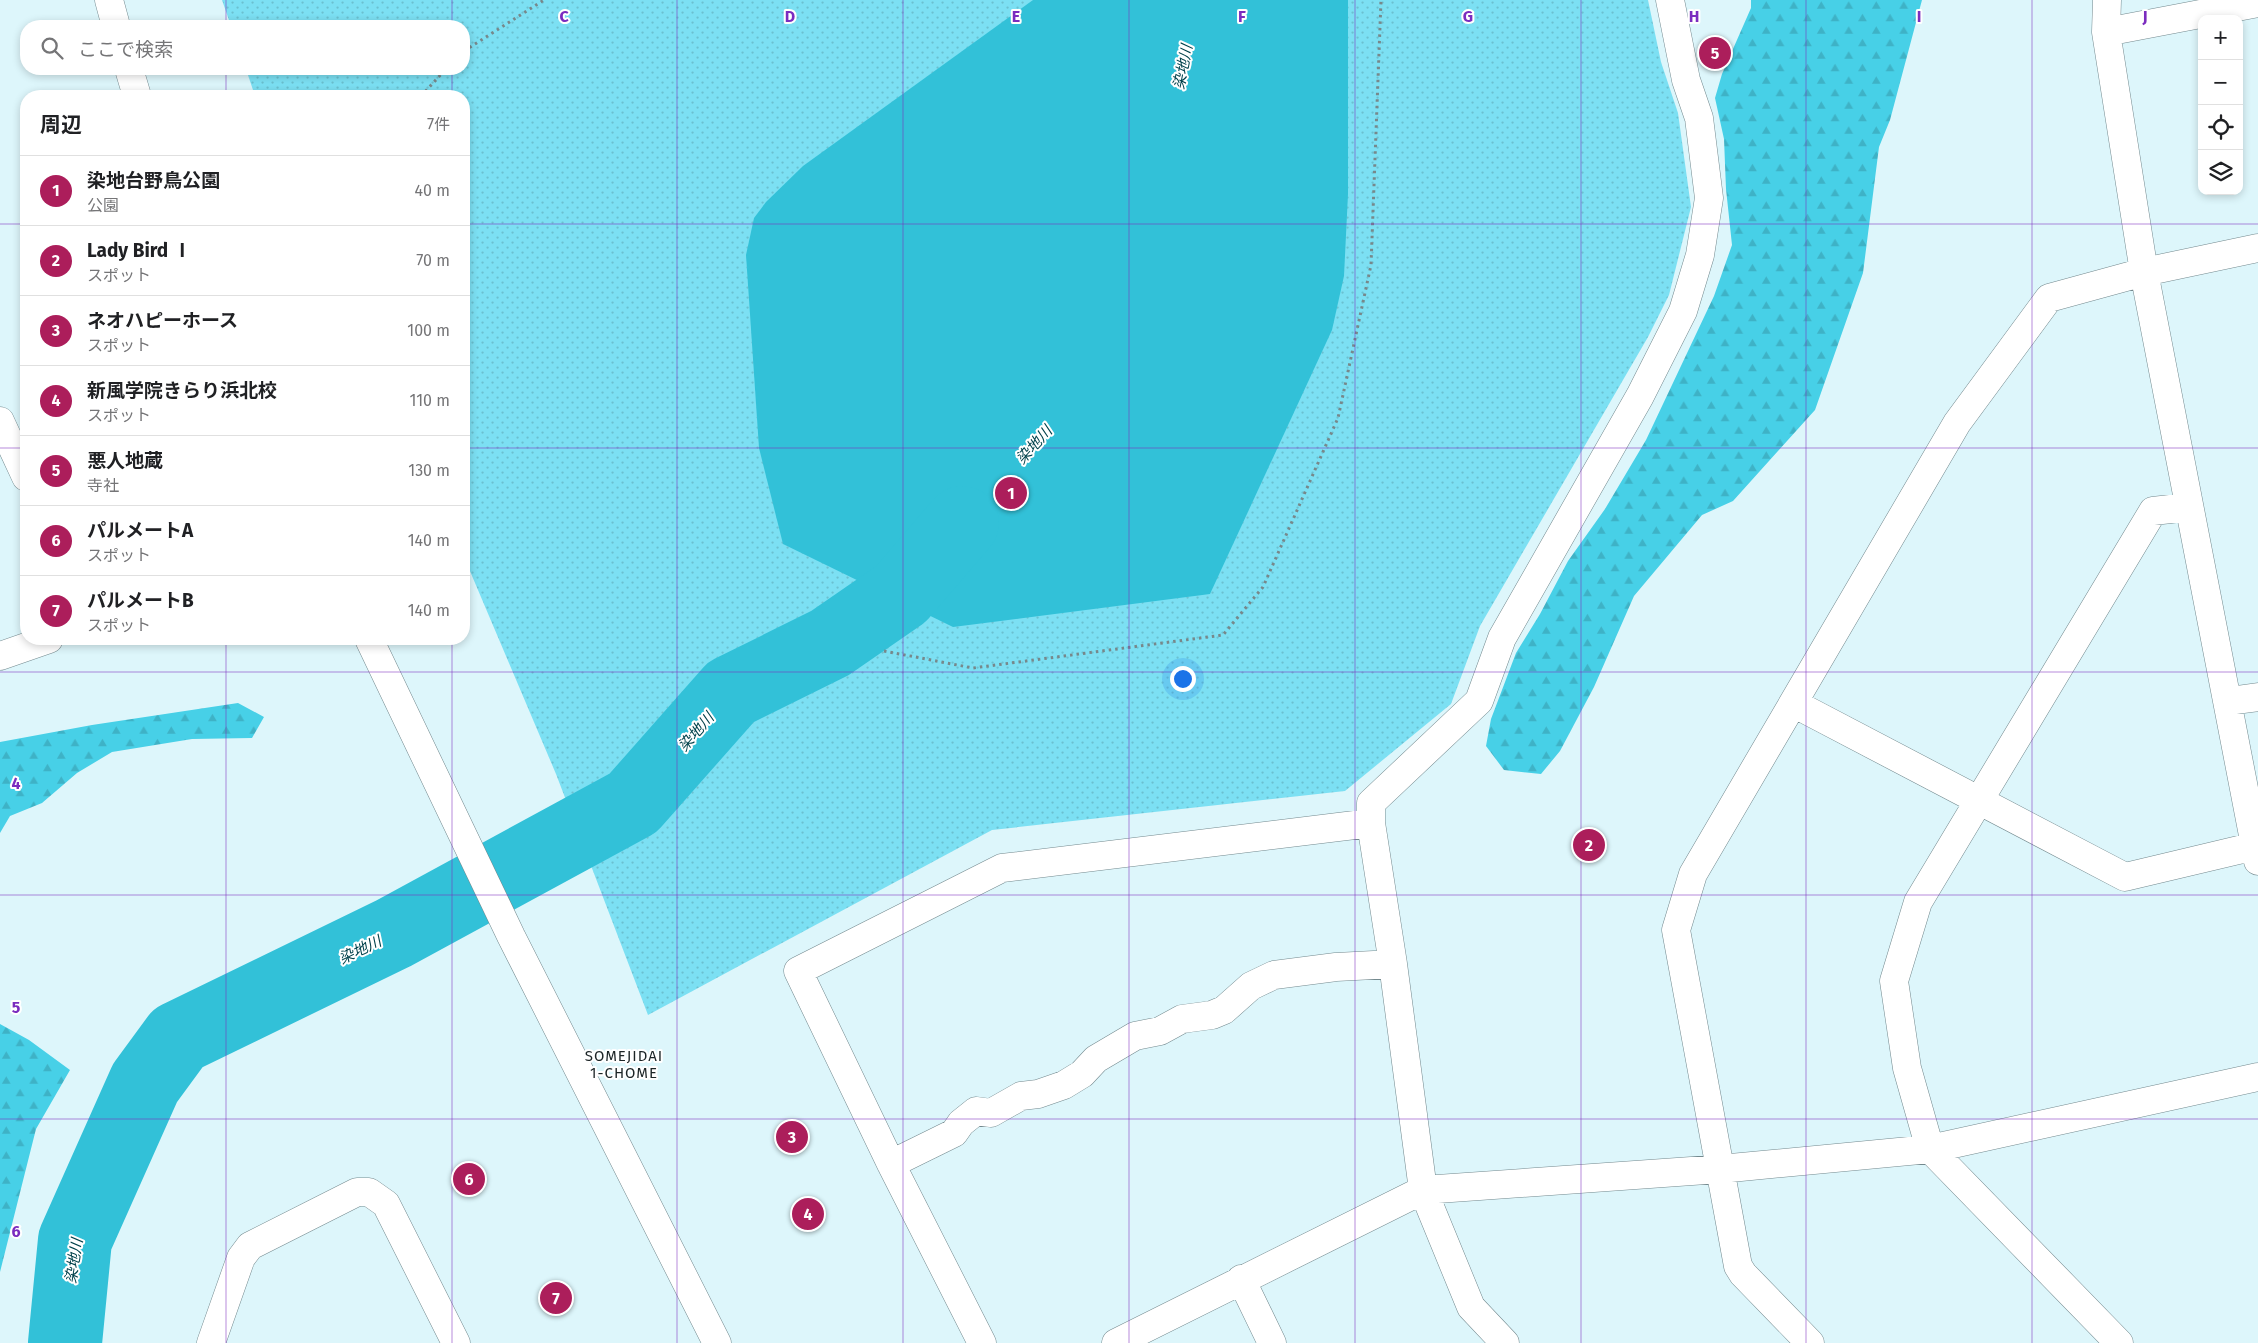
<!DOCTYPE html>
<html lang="ja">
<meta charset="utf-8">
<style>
:root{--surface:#fff;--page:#f6f6f6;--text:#202124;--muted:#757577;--line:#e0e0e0;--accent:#ac1e5b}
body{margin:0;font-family:"Fira Sans","Noto Sans JP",sans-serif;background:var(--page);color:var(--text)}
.controls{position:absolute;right:15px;top:15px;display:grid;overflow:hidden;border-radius:10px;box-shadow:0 2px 8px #0003}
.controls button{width:45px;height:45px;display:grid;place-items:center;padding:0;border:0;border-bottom:1px solid var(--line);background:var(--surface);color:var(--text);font:25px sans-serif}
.you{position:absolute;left:1182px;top:678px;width:18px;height:18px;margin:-12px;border:4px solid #fff;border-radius:50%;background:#1a73e8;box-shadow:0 0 0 8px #1a73e833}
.badge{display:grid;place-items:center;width:32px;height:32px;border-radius:50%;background:var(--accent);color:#fff;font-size:16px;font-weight:700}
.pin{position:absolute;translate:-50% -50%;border:2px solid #fff;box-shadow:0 1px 5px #0006}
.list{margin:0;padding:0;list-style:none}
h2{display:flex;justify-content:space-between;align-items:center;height:65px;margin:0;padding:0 20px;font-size:21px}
h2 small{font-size:16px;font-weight:400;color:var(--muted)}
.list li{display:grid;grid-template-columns:32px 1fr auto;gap:15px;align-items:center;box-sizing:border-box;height:70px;padding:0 20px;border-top:1px solid var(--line)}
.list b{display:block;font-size:19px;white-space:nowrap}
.list p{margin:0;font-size:16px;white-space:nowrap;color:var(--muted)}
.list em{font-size:16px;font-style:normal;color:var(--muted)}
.icon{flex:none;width:28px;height:28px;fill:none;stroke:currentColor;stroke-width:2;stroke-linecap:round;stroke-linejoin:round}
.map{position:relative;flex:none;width:2258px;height:1343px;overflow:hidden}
.search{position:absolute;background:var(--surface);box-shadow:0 2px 8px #0003;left:20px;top:20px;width:450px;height:55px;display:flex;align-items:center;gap:12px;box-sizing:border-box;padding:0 18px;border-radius:20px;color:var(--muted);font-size:19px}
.panel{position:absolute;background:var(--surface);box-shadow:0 2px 8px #0003;left:20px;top:90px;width:450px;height:555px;border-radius:20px}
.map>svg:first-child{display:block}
</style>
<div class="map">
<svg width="2258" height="1343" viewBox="0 0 2258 1343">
<defs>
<pattern id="forest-firs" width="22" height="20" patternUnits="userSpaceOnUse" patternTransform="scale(1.25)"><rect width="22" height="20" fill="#47d0e7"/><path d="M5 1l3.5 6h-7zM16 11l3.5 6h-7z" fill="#3eb2c6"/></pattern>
<pattern id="park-dots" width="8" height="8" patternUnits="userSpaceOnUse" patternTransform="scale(1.25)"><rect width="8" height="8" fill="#7ce0f3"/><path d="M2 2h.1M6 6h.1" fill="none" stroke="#6bc0d0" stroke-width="1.8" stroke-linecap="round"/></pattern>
</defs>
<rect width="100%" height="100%" fill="#ddf6fb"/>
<!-- forest -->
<path fill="url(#forest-firs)" d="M 1751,0 L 1922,0 L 1890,120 L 1879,147 L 1863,273 L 1815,410 L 1733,501 L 1702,515 L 1634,596 L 1594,687 L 1560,751 L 1541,774 L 1504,770 L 1486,746 L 1491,719 L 1516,653 L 1540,614 L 1568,561 L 1605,509 L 1646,440 L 1714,296 L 1732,245 L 1726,189 L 1724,139 L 1715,98 L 1722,74 L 1751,8 Z
M 238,703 L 264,717 L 252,738 L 192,739 L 112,752 L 77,773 L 42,803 L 10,816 L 0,833 L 0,742 L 92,725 Z
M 0,1024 L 29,1040 L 70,1070 L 36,1129 L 0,1272 Z"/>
<!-- park -->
<path fill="url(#park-dots)" d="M 222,0 L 1648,0 L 1661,62 L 1678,113 L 1691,207 L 1669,295 L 1648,337 L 1480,626 L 1451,704 L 1345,791 L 992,830 L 648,1015 L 556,774 L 464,557 L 464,96 L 255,96 L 246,69 L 464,69 L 464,26 L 231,26 Z"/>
<!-- water -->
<path fill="#32c1d8" d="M 1033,0 L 1348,0 L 1348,194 L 1344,276 L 1332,330 L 1210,594 L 953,627 L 783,544 L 759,448 L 746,255 L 754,218 L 766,202 L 803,166 Z"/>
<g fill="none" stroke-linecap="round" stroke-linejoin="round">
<!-- river -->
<path stroke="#32c1d8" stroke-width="74" d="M 65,1343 L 75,1240 L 145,1083 L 178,1038 L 394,933 L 633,803 L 731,692 L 830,643 L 901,594 L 962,523"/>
<!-- minor casing -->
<g stroke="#73898e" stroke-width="29">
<path id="minor" d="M 109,0 L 116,26
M 2107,0 L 2106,32 L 2144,272 L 2258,861
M 2106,32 L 2258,3
M 129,69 L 137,96
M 0,421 L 26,477
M 369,639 L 511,936 L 717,1343
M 0,656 L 49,639
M 2229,701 L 2258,697
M 1793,703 L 2125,877 L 2255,846
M 1371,823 L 1371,803 L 1479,701 L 1502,638 L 1640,396 L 1683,311 L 1700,255 L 1709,198 L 1699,118 L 1686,80 L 1670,0
M 891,1164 L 954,1133 L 961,1123 L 976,1111 L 991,1113 L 1021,1096 L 1038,1094 L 1064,1085 L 1082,1074 L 1096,1059 L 1135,1036 L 1160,1031 L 1182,1019 L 1212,1015 L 1224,1010 L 1251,986 L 1274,975 L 1336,967 L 1393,964
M 1241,1279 L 1272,1343
M 211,1343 L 241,1258 L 250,1246 L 357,1192 L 369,1192 L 386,1204 L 456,1343
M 982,1343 L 891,1164 L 798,971 L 1002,868 L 1371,823 L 1393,964 L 1423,1190 L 1471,1307 L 1505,1343
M 1116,1343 L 1423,1190 L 1720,1169 L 1930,1149 L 2258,1077
M 1810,1343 L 1743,1274 L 1738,1266 L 1676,930 L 1693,874 L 1957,423 L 2049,298 L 2144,272 L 2258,248
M 2119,1343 L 1930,1149 L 1907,1068 L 1894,981 L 1918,902 L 2153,511 L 2188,507"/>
</g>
<!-- path -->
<path stroke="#77888b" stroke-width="3" stroke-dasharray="2.5 4" stroke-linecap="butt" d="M 464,51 L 544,0
M 421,96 L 446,69
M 884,651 L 973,668 L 1223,635 L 1263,587 L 1338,418 L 1371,265 L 1381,0"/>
<!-- minor -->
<use href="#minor" stroke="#fff" stroke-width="28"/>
</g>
<!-- grid -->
<path fill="none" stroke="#7b2cbf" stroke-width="1" stroke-opacity="0.55" d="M 226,0 L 226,26M 452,0 L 452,26M 677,0 L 677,1343M 903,0 L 903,1343M 1129,0 L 1129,1343M 1355,0 L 1355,1343M 1581,0 L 1581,1343M 1806,0 L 1806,1343M 2032,0 L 2032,1343M 226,69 L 226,96M 452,69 L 452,96M 0,224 L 26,224M 464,224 L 2258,224M 0,448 L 26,448M 464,448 L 2258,448M 226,639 L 226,1343M 452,639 L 452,1343M 0,672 L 2258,672M 0,895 L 2258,895M 0,1119 L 2258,1119"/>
<g text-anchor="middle" stroke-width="4" stroke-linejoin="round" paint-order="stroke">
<!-- water labels -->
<g font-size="15" font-style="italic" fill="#01414b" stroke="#fff">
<text transform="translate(1183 67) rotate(-79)" y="5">染地川</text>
<text transform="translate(1034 445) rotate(-48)" y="5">染地川</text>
<text transform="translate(696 732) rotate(-49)" y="5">染地川</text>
<text transform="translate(360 950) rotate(-26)" y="5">染地川</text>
<text transform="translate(74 1261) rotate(-81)" y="5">染地川</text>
</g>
<!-- neighbourhood labels -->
<g font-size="15" letter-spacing="1" fill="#1c2527" stroke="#fff">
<text x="624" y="1061">SOMEJIDAI<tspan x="624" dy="17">1-CHOME</tspan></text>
</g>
</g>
<g font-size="16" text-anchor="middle" font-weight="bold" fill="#7b2cbf" stroke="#fff" stroke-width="4" stroke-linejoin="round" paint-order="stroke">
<text x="564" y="22">C</text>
<text x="790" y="22">D</text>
<text x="1016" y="22">E</text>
<text x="1242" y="22">F</text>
<text x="1468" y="22">G</text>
<text x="1694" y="22">H</text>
<text x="1919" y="22">I</text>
<text x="2145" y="22">J</text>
<text x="16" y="789">4</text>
<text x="16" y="1013">5</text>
<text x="16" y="1237">6</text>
</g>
</svg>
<div class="controls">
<button>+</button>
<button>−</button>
<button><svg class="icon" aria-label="locate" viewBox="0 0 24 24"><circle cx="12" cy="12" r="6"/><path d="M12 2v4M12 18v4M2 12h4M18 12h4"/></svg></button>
<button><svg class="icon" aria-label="layers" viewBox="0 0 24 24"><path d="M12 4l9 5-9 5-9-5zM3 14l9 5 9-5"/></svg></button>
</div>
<div class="you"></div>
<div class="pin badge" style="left:1011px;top:493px">1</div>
<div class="pin badge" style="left:1589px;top:845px">2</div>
<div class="pin badge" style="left:792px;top:1137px">3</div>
<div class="pin badge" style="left:808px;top:1214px">4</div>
<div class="pin badge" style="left:1715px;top:53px">5</div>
<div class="pin badge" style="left:469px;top:1179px">6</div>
<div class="pin badge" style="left:556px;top:1298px">7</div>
<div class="search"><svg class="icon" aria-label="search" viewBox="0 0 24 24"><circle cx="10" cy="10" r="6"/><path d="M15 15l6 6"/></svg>ここで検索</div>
<section class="panel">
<h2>周辺<small>7件</small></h2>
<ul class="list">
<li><span class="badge">1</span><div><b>染地台野鳥公園</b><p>公園</p></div><em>40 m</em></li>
<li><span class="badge">2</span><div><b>Lady Bird Ⅰ</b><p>スポット</p></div><em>70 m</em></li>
<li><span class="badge">3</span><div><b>ネオハピーホース</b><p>スポット</p></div><em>100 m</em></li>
<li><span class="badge">4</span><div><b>新風学院きらり浜北校</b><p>スポット</p></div><em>110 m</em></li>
<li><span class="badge">5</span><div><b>悪人地蔵</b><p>寺社</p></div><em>130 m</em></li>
<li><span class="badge">6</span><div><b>パルメートA</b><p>スポット</p></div><em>140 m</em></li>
<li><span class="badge">7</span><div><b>パルメートB</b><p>スポット</p></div><em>140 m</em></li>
</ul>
</section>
</div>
